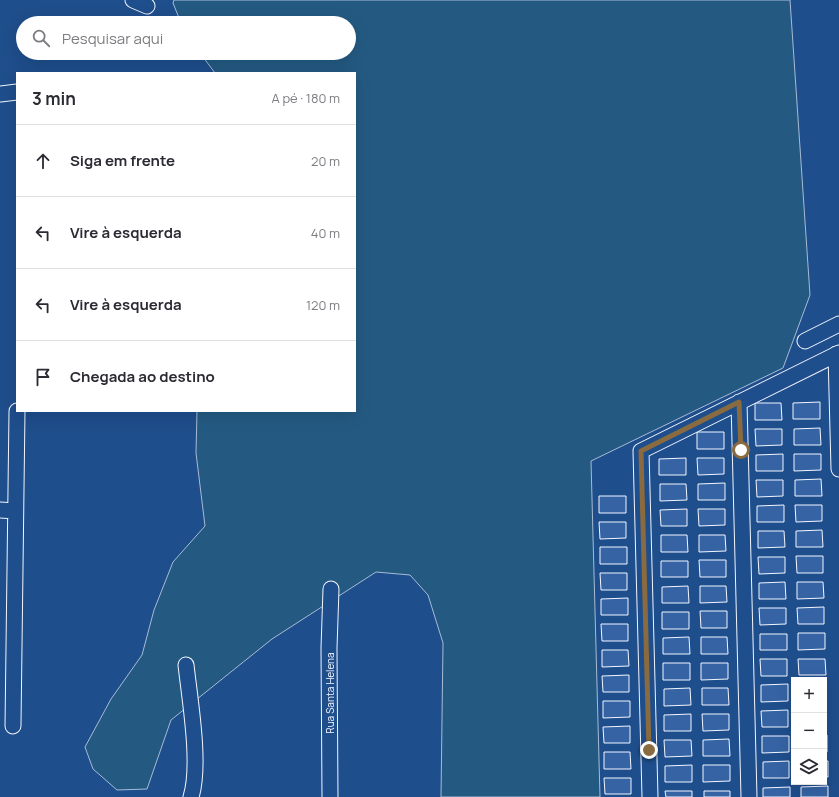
<!DOCTYPE html>
<html lang="pt">
<meta charset="utf-8">
<style>
:root{--surface:#fff;--page:#f7f7f7;--text:#2b2b33;--muted:#7c7c81;--line:#e1e1e2}
body{margin:0;font-family:Manrope,sans-serif;background:var(--page);color:var(--text)}
.controls{position:absolute;right:12px;bottom:12px;display:grid;overflow:hidden;border-radius:0px;box-shadow:0 4px 16px #0002}
.controls button{width:36px;height:36px;display:grid;place-items:center;padding:0;border:0;border-bottom:1px solid var(--line);background:var(--surface);color:var(--text);font:20px sans-serif}
.stop{position:absolute;width:12px;height:12px;margin:-9px;border:3px solid #8a6a3f;border-radius:50%;background:#fff}
.stop.end{background:#8a6a3f;border-color:#fff;box-shadow:0 1px 4px #0008}
.list{margin:0;padding:0;list-style:none}
h2{display:flex;justify-content:space-between;align-items:center;height:52px;margin:0;padding:0 16px;font-size:17px}
h2 small{font-size:13px;font-weight:400;color:var(--muted)}
.list li{display:grid;grid-template-columns:26px 1fr auto;gap:12px;align-items:center;box-sizing:border-box;height:72px;padding:0 16px;border-top:1px solid var(--line)}
.list b{display:block;font-size:15px;white-space:nowrap}
.list em{font-size:13px;font-style:normal;color:var(--muted)}
.icon{flex:none;width:22px;height:22px;fill:none;stroke:currentColor;stroke-width:2;stroke-linecap:round;stroke-linejoin:round}
.map{position:relative;flex:none;width:839px;height:797px;overflow:hidden}
.search{position:absolute;background:var(--surface);box-shadow:0 4px 16px #0002;left:16px;top:16px;width:340px;height:44px;display:flex;align-items:center;gap:10px;box-sizing:border-box;padding:0 14px;border-radius:22px;color:var(--muted);font-size:15px}
.panel{position:absolute;background:var(--surface);box-shadow:0 4px 16px #0002;left:16px;top:72px;width:340px;height:340px;border-radius:0px}
.map>svg:first-child{display:block}
</style>
<div class="map">
<svg width="839" height="797" viewBox="0 0 839 797">
<rect width="100%" height="100%" fill="#1f4e8c"/>
<!-- green -->
<path fill="#245a82" stroke="#a8bbd7" d="M 174,0 L 790,0 L 810,295 L 783,368 L 591,461 L 600,797 L 441,797 L 443,643 L 428,595 L 410,575 L 376,572 L 272,639 L 171,720 L 147,789 L 117,790 L 93,769 L 85,747 L 111,699 L 142,655 L 154,610 L 173,562 L 205,526 L 196,453 L 197,411 L 355,411 L 355,73 L 215,73 L 200,53 L 349,53 L 349,23 L 181,23 L 173,3 Z"/>
<!-- building -->
<path fill="#3563a3" stroke="#f2f6ff" d="M 820,402 L 820,419 L 793,419 L 793,403 Z
M 755,403 L 781,403 L 782,420 L 755,420 Z
M 820,428 L 821,445 L 794,445 L 794,429 Z
M 755,429 L 782,429 L 782,445 L 756,446 Z
M 697,432 L 724,432 L 724,449 L 697,449 Z
M 783,454 L 783,471 L 756,471 L 756,455 Z
M 794,454 L 821,454 L 821,470 L 794,471 Z
M 686,458 L 686,475 L 659,475 L 659,459 Z
M 697,458 L 724,458 L 724,474 L 698,475 Z
M 821,479 L 822,496 L 795,496 L 795,480 Z
M 756,480 L 783,480 L 783,496 L 757,497 Z
M 725,483 L 725,500 L 698,500 L 698,484 Z
M 660,484 L 686,484 L 687,500 L 660,501 Z
M 599,496 L 626,496 L 626,513 L 599,513 Z
M 784,505 L 784,522 L 757,522 L 757,506 Z
M 795,505 L 822,505 L 822,521 L 796,522 Z
M 687,509 L 687,526 L 661,526 L 660,510 Z
M 698,509 L 725,509 L 725,525 L 699,526 Z
M 599,522 L 626,522 L 626,538 L 600,539 Z
M 822,530 L 823,547 L 796,547 L 796,531 Z
M 758,531 L 784,531 L 785,547 L 758,548 Z
M 661,535 L 687,535 L 688,552 L 661,552 Z
M 699,535 L 725,535 L 726,551 L 699,552 Z
M 600,547 L 627,547 L 627,564 L 600,564 Z
M 796,556 L 823,556 L 823,573 L 797,573 Z
M 758,557 L 785,557 L 785,573 L 759,574 Z
M 699,560 L 726,560 L 726,577 L 700,577 Z
M 661,561 L 688,561 L 688,577 L 661,577 Z
M 600,573 L 627,573 L 627,590 L 601,590 Z
M 785,582 L 786,599 L 759,599 L 759,583 Z
M 797,582 L 823,582 L 824,598 L 797,599 Z
M 688,586 L 689,603 L 662,603 L 662,587 Z
M 700,586 L 726,586 L 727,602 L 700,603 Z
M 628,598 L 628,615 L 601,615 L 601,599 Z
M 824,607 L 824,624 L 798,624 L 797,608 Z
M 759,608 L 786,608 L 786,624 L 760,625 Z
M 700,611 L 727,611 L 727,628 L 701,628 Z
M 662,612 L 689,612 L 689,629 L 662,629 Z
M 601,624 L 628,624 L 628,641 L 602,641 Z
M 798,633 L 825,633 L 825,649 L 798,650 Z
M 760,634 L 787,634 L 787,650 L 760,650 Z
M 689,637 L 690,654 L 663,654 L 663,638 Z
M 701,637 L 727,637 L 728,654 L 701,654 Z
M 602,650 L 628,650 L 629,666 L 602,667 Z
M 760,659 L 787,659 L 787,676 L 761,676 Z
M 798,659 L 825,659 L 826,675 L 799,675 Z
M 663,663 L 690,663 L 690,680 L 663,680 Z
M 701,663 L 728,663 L 728,679 L 701,680 Z
M 629,675 L 629,692 L 603,692 L 602,676 Z
M 788,684 L 788,701 L 761,702 L 761,685 Z
M 690,688 L 691,705 L 664,706 L 664,689 Z
M 702,688 L 728,688 L 729,705 L 702,705 Z
M 603,701 L 630,701 L 630,717 L 603,718 Z
M 788,710 L 788,727 L 762,727 L 761,711 Z
M 691,714 L 691,731 L 664,731 L 664,715 Z
M 702,714 L 729,714 L 729,730 L 703,731 Z
M 630,726 L 630,743 L 604,743 L 603,727 Z
M 824,735 L 827,735 L 827,752 L 824,752 Z
M 762,736 L 789,736 L 789,752 L 762,753 Z
M 729,739 L 730,756 L 703,756 L 703,740 Z
M 664,740 L 691,740 L 692,756 L 665,757 Z
M 604,752 L 630,752 L 631,769 L 604,769 Z
M 789,761 L 789,778 L 763,778 L 763,762 Z
M 824,761 L 828,761 L 828,777 L 824,777 Z
M 692,765 L 692,782 L 665,782 L 665,766 Z
M 703,765 L 730,765 L 730,781 L 703,782 Z
M 604,778 L 631,778 L 631,794 L 605,794 Z
M 828,786 L 828,797 L 801,797 L 801,787 Z
M 790,787 L 790,797 L 763,797 L 763,788 Z
M 665,791 L 692,791 L 692,797 L 666,797 Z
M 704,791 L 730,791 L 730,797 L 704,797 Z"/>
<g fill="none" stroke-linecap="round" stroke-linejoin="round">
<!-- street casing -->
<g stroke="#f2f6ff" stroke-width="17">
<path id="street" d="M 133,0 L 147,6
M 0,94 L 17,92
M 805,341 L 839,324
M 836,354 L 839,469
M 739,402 L 749,797
M 0,510 L 15,511
M 186,665 C 190,701 201,765 191,797
M 13,726 L 17,411
M 330,797 L 329,648 L 331,589
M 650,797 L 641,451 L 839,353"/>
</g>
<!-- street -->
<use href="#street" stroke="#1f4e8c" stroke-width="15"/>
</g>
<g fill="none" stroke-linecap="round" stroke-linejoin="round">
<!-- route -->
<path stroke="#8a6a3f" stroke-width="5" d="M 649,750 L 641,451 L 739,402 L 741,450"/>
</g>
<g text-anchor="middle" stroke-width="3" stroke-linejoin="round" paint-order="stroke">
<!-- street labels -->
<g font-size="10" fill="#f2f6ff" stroke="#1f4e8c">
<text transform="translate(330 693) rotate(-90)" y="4">Rua Santa Helena</text>
</g>
</g>
</svg>
<div class="controls">
<button>+</button>
<button>−</button>
<button><svg class="icon" aria-label="layers" viewBox="0 0 24 24"><path d="M12 4l9 5-9 5-9-5zM3 14l9 5 9-5"/></svg></button>
</div>
<div class="stop" style="left:741px;top:450px"></div>
<div class="stop end" style="left:649px;top:750px"></div>
<div class="search"><svg class="icon" aria-label="search" viewBox="0 0 24 24"><circle cx="10" cy="10" r="6"/><path d="M15 15l6 6"/></svg>Pesquisar aqui</div>
<section class="panel">
<h2>3 min<small>A pé · 180 m</small></h2>
<ul class="list">
<li><svg class="icon" aria-label="ahead" viewBox="0 0 24 24"><path d="M12 20V5M6 11l6-6 6 6"/></svg><div><b>Siga em frente</b></div><em>20 m</em></li>
<li><svg class="icon" aria-label="left" viewBox="0 0 24 24"><path d="M17 20v-9H6M10 6l-5 5 5 5"/></svg><div><b>Vire à esquerda</b></div><em>40 m</em></li>
<li><svg class="icon" aria-label="left" viewBox="0 0 24 24"><path d="M17 20v-9H6M10 6l-5 5 5 5"/></svg><div><b>Vire à esquerda</b></div><em>120 m</em></li>
<li><svg class="icon" aria-label="arrive" viewBox="0 0 24 24"><path d="M6 21V4h12l-3 4 3 4H6"/></svg><div><b>Chegada ao destino</b></div></li>
</ul>
</section>
</div>
